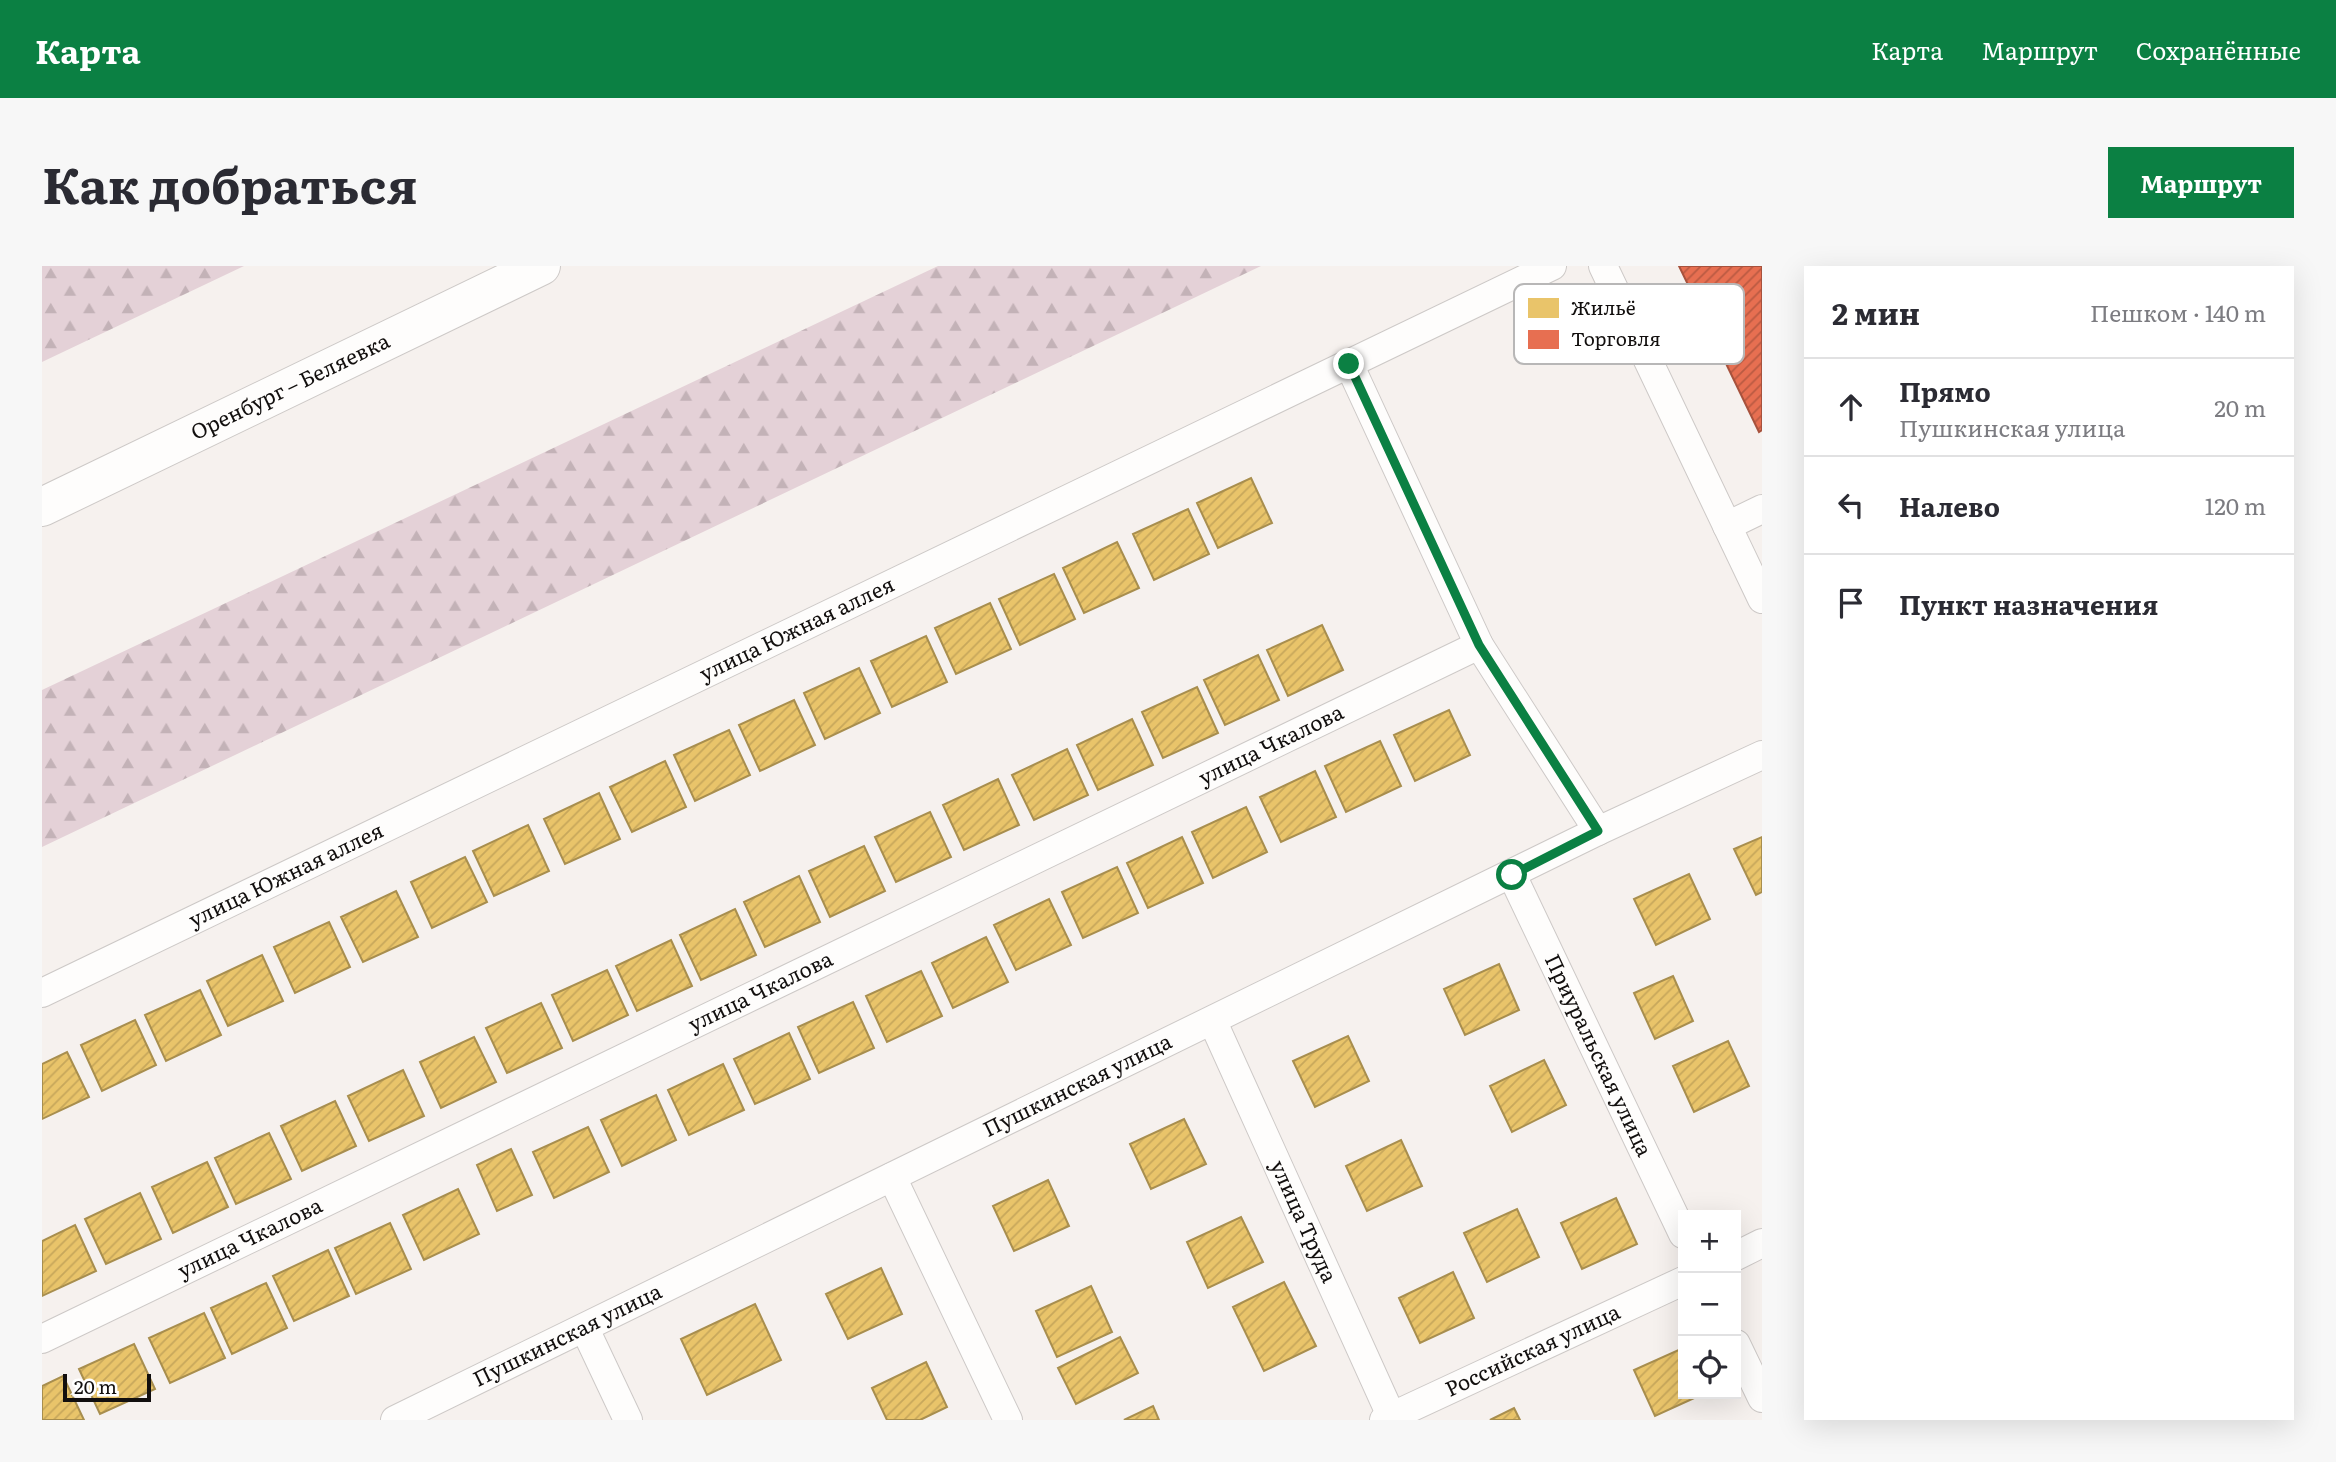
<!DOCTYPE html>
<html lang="ru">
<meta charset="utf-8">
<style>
:root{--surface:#fff;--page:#f7f7f7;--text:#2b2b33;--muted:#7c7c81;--line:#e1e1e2;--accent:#0b8043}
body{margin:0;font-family:Literata,serif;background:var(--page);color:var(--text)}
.controls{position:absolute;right:21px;bottom:21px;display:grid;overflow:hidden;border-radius:0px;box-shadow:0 7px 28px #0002}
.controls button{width:63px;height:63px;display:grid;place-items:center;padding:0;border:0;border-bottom:2px solid var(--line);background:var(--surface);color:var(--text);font:35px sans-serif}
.scale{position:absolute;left:21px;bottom:18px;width:88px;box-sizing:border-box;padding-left:7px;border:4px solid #120f0e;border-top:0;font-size:19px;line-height:24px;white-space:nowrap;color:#120f0e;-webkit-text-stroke:5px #fff;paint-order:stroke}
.stop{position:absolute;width:21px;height:21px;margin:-16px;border:5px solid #0b8043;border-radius:50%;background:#fff}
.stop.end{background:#0b8043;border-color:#fff;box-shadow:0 2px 7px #0008}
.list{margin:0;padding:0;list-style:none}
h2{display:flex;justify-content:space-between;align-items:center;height:91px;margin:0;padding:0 28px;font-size:30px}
h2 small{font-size:23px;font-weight:400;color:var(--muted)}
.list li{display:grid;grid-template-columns:46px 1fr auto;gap:21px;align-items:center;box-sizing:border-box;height:98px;padding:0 28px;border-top:2px solid var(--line)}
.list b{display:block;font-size:26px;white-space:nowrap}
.list p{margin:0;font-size:23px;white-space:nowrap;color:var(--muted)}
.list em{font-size:23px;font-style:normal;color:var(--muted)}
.icon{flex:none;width:38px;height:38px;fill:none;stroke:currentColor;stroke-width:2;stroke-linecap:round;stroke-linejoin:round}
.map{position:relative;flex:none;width:1720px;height:1154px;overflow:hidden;border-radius:0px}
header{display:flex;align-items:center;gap:42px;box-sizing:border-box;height:98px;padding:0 35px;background:var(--accent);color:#fff}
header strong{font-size:33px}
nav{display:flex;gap:38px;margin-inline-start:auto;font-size:24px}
.intro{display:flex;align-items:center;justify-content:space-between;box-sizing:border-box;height:168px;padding:0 42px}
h1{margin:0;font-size:49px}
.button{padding:18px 32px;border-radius:0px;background:var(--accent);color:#fff;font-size:24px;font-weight:700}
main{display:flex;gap:42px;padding:0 42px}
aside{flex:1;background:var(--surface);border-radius:0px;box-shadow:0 7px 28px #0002}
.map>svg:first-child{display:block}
</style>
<header>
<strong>Карта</strong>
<nav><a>Карта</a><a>Маршрут</a><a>Сохранённые</a></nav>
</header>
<div class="intro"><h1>Как добраться</h1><a class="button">Маршрут</a></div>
<main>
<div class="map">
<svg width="1720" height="1154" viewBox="0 0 1720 1154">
<defs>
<pattern id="forest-firs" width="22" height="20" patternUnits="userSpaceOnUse" patternTransform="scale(1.75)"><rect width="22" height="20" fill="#e4d1d7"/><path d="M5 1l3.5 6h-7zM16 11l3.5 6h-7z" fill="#c3b2b7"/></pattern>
<pattern id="homes-hatch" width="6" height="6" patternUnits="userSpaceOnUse" patternTransform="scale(1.75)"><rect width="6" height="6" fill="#e9c46a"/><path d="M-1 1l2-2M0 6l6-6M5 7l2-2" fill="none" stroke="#c7a75b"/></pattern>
<pattern id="shops-hatch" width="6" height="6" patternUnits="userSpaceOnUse" patternTransform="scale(1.75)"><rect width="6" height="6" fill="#e76f51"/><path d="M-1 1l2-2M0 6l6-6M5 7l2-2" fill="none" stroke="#ba5a42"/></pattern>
</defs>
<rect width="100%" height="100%" fill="#f6f1ee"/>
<!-- forest -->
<path fill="url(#forest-firs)" d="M 0,0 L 202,0 L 0,96 Z
M 896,0 L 1219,0 L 0,581 L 0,424 Z"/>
<!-- homes -->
<path fill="url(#homes-hatch)" stroke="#a88e4e" stroke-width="2" d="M 1209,212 L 1230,257 L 1176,282 L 1155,237 Z
M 1146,243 L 1167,288 L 1112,314 L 1091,268 Z
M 1075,276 L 1097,322 L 1042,347 L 1021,302 Z
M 1012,308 L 1033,353 L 978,379 L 957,333 Z
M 948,337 L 969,383 L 914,408 L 893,362 Z
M 1280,359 L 1301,404 L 1246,430 L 1225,384 Z
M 884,370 L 905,416 L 850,441 L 829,395 Z
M 1216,389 L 1237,434 L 1183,459 L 1162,414 Z
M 817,402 L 838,447 L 783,473 L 762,427 Z
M 1155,421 L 1176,467 L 1121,492 L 1100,446 Z
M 752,434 L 773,479 L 718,505 L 697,459 Z
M 1407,444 L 1428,489 L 1373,515 L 1352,469 Z
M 1090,453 L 1111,499 L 1056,524 L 1035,479 Z
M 687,464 L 708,509 L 653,535 L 632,489 Z
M 1338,475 L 1359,520 L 1304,546 L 1283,500 Z
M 1025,483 L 1046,529 L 992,554 L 970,509 Z
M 623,495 L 644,541 L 590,566 L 568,521 Z
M 1273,505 L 1294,551 L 1239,576 L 1218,531 Z
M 956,513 L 977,559 L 922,584 L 901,539 Z
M 557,527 L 578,573 L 523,598 L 502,553 Z
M 1204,541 L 1225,586 L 1171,612 L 1150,566 Z
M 888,546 L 909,591 L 854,616 L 833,571 Z
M 486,559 L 507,605 L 452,630 L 431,585 Z
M 1140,571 L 1161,617 L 1106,642 L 1085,597 Z
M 1720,571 L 1720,626 L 1714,629 L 1692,583 Z
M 822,580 L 843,625 L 788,651 L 767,605 Z
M 423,591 L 445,636 L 390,662 L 369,616 Z
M 1075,601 L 1096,647 L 1041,672 L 1020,626 Z
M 1647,608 L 1668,653 L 1614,679 L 1592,633 Z
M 757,610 L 778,656 L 723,681 L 702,636 Z
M 354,625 L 376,671 L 321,696 L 299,651 Z
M 1007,633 L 1029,679 L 974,704 L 952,659 Z
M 693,643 L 714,689 L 659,714 L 638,669 Z
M 287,656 L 308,701 L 253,727 L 232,681 Z
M 944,671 L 966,716 L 911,742 L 890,697 Z
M 629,674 L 650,720 L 595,745 L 574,700 Z
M 220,689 L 241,735 L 186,760 L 165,715 Z
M 1457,698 L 1477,744 L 1423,769 L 1402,723 Z
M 565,704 L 586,749 L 531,775 L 510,729 Z
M 879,705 L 900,750 L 845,776 L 824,730 Z
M 1631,710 L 1651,755 L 1613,773 L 1592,727 Z
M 158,724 L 179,769 L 124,795 L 103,749 Z
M 811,736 L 832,782 L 777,807 L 756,761 Z
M 499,737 L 520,782 L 465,807 L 444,762 Z
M 93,754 L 114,799 L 60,825 L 39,779 Z
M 747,767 L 768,813 L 713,838 L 692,793 Z
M 1306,770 L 1327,815 L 1273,841 L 1251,795 Z
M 432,771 L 454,816 L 399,842 L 378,796 Z
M 1686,775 L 1707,820 L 1652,846 L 1631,800 Z
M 25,786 L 47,831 L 0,853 L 0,798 Z
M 1502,794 L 1524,839 L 1470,866 L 1448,820 Z
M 681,798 L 702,844 L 647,869 L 626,824 Z
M 361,804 L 382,850 L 327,875 L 306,830 Z
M 614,829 L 634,874 L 580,900 L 559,854 Z
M 293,835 L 314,880 L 260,905 L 239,860 Z
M 1142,853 L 1164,898 L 1109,923 L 1088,878 Z
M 546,861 L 567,906 L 512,932 L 491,886 Z
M 227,867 L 249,913 L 194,938 L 173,892 Z
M 1359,874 L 1380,920 L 1325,945 L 1304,900 Z
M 469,883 L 490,929 L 455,945 L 435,899 Z
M 165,896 L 186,941 L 131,967 L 110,921 Z
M 1006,914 L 1027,960 L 972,985 L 951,940 Z
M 416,923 L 437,968 L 382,994 L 361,949 Z
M 98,927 L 119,973 L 64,998 L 43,953 Z
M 1574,932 L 1595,978 L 1540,1003 L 1519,957 Z
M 1475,943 L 1497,991 L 1445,1016 L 1422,967 Z
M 1199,951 L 1221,996 L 1166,1022 L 1145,976 Z
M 348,957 L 369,1003 L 314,1028 L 293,982 Z
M 33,959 L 54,1005 L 0,1030 L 0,975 Z
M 286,984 L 307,1030 L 252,1055 L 231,1010 Z
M 839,1002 L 860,1048 L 806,1073 L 784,1028 Z
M 1411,1006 L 1432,1052 L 1378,1077 L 1357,1032 Z
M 1242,1016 L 1274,1080 L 1222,1105 L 1191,1041 Z
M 224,1017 L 245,1062 L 190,1088 L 169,1042 Z
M 1049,1020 L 1070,1066 L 1015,1091 L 994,1045 Z
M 713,1038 L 739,1094 L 665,1129 L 639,1073 Z
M 162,1047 L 183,1092 L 128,1117 L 107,1072 Z
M 1078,1071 L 1096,1107 L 1034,1138 L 1016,1102 Z
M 92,1078 L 113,1123 L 58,1148 L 37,1103 Z
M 1641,1082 L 1641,1128 L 1661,1128 L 1613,1150 L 1592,1104 Z
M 884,1096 L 905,1141 L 878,1154 L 845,1154 L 830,1122 Z
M 21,1110 L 42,1154 L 0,1154 L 0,1120 Z
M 1111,1140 L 1117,1154 L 1082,1154 Z
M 1472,1142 L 1478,1154 L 1448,1154 Z"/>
<!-- shops -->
<path fill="url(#shops-hatch)" stroke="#a7523d" stroke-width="2" d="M 1637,0 L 1720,0 L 1720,164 L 1717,166 Z"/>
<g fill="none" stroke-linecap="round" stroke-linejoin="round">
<!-- minor casing -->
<g stroke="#cdc9c7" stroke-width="30">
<g id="minor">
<path d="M 1561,0 L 1720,333"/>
<path d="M 1307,98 L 1437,379 L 1556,565"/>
<path d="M 1685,260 L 1720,243"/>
<path id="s1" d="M 1470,609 L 1641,968"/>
<path id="s2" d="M 0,727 L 1510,0"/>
<path id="s3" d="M 1171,756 L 1351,1154"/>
<path d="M 850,911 L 966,1154"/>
<path d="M 1694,990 L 1720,977"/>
<path d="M 543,1063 L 586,1154"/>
<path id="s4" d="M 0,1073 L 1437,379"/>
<path d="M 1694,1078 L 1720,1132"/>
<path id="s5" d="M 353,1154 L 1556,565 L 1720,489"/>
<path id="s6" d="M 1342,1154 L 1641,1015"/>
</g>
</g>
<!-- secondary casing -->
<g stroke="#cdc9c7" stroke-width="40">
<g id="secondary">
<path id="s7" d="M 0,241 L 499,0"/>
</g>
</g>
<!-- minor -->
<use href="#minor" stroke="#fefdfc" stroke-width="28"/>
<!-- secondary -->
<use href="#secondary" stroke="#fefdfc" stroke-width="38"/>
</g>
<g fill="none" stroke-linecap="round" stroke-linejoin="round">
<!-- route -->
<path stroke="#0b8043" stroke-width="9" d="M 1307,98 L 1437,379 L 1556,565 L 1470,609"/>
</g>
<g text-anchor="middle" stroke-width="7" stroke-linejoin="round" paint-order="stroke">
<!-- street labels -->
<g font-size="21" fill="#120f0e" stroke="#fff">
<text dy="7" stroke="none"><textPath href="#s7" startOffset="276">Оренбург – Беляевка</textPath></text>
<text dy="7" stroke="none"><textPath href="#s2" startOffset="838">улица Южная аллея</textPath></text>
<text dy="7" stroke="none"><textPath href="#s4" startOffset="1365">улица Чкалова</textPath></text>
<text dy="7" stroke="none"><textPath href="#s2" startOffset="271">улица Южная аллея</textPath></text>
<text dy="7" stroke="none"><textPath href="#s4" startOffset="798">улица Чкалова</textPath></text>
<text dy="7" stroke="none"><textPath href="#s1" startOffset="200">Приуральская улица</textPath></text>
<text dy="7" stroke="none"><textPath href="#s5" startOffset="760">Пушкинская улица</textPath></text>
<text dy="7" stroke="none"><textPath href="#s3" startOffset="219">улица Труда</textPath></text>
<text dy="7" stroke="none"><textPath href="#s4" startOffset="231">улица Чкалова</textPath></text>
<text dy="7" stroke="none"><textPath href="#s5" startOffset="192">Пушкинская улица</textPath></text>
<text dy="7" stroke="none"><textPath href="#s6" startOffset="164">Российская улица</textPath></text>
</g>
</g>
<!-- legend -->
<rect x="1472" y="18" width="230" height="80" rx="10" fill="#fff" stroke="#b8b7b7" stroke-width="2"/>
<rect x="1486" y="32" width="31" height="20" fill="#e9c46a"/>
<rect x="1486" y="64" width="31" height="19" fill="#e76f51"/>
<g font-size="19" fill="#120f0e">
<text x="1529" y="49">Жильё</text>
<text x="1529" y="80">Торговля</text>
</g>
</svg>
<div class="controls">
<button>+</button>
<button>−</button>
<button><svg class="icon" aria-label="locate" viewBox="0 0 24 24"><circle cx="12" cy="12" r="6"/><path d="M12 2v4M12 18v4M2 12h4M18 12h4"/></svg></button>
</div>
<div class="scale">20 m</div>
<div class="stop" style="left:1470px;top:609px"></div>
<div class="stop end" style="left:1307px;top:98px"></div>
</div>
<aside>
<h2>2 мин<small>Пешком · 140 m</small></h2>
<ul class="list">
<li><svg class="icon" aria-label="ahead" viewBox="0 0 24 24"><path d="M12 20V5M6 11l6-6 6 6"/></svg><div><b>Прямо</b><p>Пушкинская улица</p></div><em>20 m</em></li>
<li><svg class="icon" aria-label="left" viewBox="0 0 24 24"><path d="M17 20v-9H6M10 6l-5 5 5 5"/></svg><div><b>Налево</b></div><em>120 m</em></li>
<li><svg class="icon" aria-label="arrive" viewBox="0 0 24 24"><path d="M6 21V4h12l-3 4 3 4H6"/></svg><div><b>Пункт назначения</b></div></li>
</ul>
</aside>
</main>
